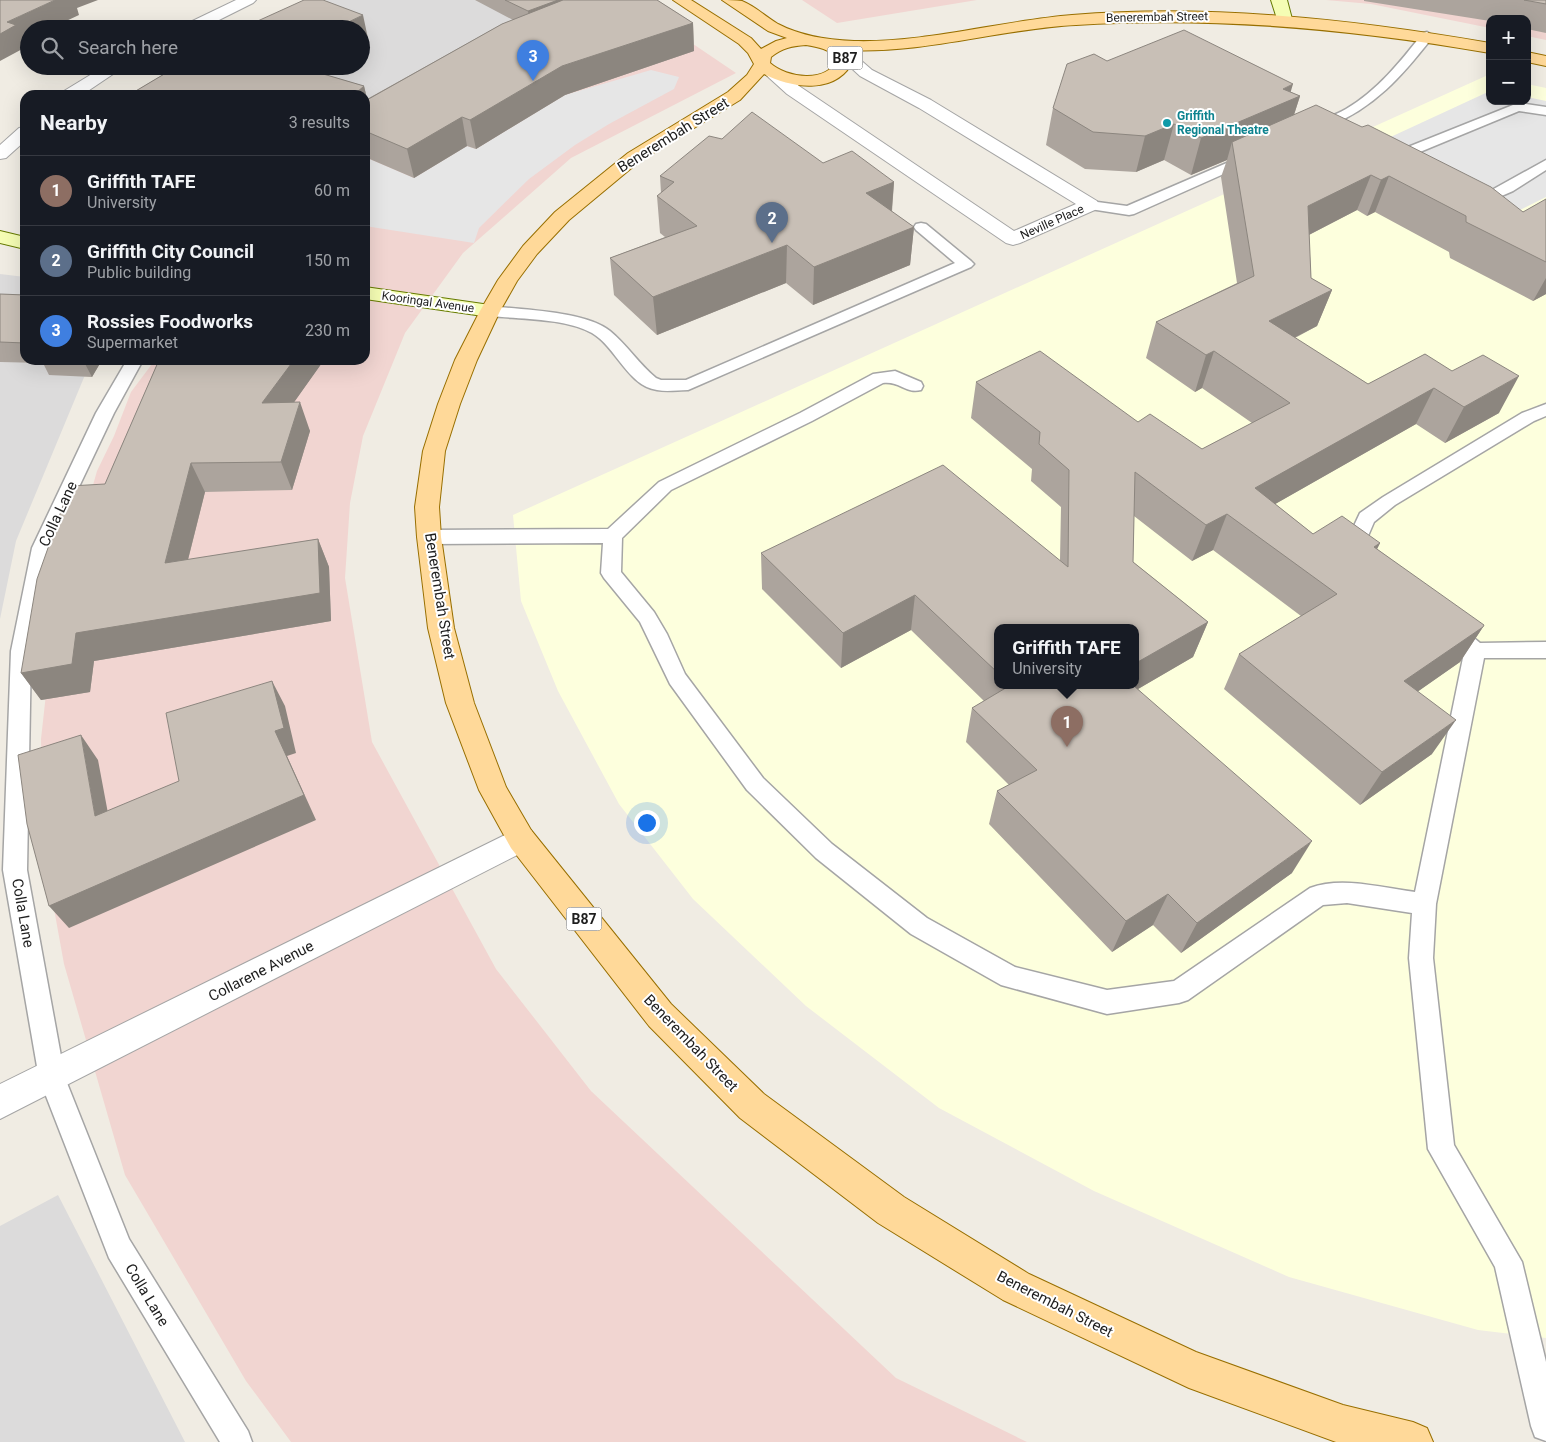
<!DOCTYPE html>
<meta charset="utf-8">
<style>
:root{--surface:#171b24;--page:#20242c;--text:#f1f3f6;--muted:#9ea1a6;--line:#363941;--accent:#0b8043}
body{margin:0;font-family:Roboto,sans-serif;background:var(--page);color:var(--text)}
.controls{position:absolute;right:15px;top:15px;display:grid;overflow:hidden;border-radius:10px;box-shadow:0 5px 20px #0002}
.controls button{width:45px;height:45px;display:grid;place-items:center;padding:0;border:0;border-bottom:1px solid var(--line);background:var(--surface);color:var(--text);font:25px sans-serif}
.you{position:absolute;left:646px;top:822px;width:18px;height:18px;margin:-12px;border:4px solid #fff;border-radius:50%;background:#1a73e8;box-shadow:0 0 0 8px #1a73e833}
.badge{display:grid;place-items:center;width:32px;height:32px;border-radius:50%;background:var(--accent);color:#fff;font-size:16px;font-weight:700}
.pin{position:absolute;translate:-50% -41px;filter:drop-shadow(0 1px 2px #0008)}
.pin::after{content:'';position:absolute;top:26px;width:18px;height:15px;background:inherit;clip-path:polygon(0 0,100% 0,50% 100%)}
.popup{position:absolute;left:994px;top:624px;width:145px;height:65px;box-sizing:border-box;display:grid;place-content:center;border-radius:10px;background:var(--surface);filter:drop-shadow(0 1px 4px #0005);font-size:16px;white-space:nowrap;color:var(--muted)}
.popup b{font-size:19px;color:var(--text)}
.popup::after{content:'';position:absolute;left:50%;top:100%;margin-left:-10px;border:10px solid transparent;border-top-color:var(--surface)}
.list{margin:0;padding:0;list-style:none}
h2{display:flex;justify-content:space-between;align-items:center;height:65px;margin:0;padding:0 20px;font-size:21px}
h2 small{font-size:16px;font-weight:400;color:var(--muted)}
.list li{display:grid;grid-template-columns:32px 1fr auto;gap:15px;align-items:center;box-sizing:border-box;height:70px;padding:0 20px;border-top:1px solid var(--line)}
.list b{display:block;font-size:19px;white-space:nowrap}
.list p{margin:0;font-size:16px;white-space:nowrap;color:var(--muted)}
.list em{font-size:16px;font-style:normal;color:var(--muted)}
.icon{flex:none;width:28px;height:28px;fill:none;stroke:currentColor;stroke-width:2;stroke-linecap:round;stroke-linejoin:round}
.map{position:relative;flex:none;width:1546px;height:1442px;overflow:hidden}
.search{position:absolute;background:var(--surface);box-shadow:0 5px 20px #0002;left:20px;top:20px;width:350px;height:55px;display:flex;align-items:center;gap:12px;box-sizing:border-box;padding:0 18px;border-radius:28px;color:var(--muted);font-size:19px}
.panel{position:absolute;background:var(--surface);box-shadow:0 5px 20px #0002;left:20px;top:90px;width:350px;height:275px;border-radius:15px}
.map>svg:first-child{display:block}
</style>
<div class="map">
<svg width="1546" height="1442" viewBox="0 0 1546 1442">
<rect width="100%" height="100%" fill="#f0ece3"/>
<!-- residential -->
<path fill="#dcdbdb" d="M 327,0 L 519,0 L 553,17 L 365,117 L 365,95 L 159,95 L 196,66 L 361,66 L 361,29 L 265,29 Z
M 0,274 L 25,277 L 25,360 L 97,360 L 85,375 L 16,541 L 0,619 Z
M 58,1195 L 185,1442 L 0,1442 L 0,1226 Z"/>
<!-- commercial -->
<path fill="#f1d5d1" d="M 802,0 L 977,0 L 837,23 Z
M 1326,0 L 1546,0 L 1546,40 L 1527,36 L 1527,19 L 1490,19 L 1490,28 L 1371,4 Z
M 631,2 L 736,73 L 571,158 L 463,253 L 405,333 L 363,436 L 350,503 L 345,578 L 372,742 L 496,969 L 591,1091 L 896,1378 L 1027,1442 L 291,1442 L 246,1381 L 125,1175 L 64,964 L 43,848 L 41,739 L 54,622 L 97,471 L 114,436 L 131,392 L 155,360 L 365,360 L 365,134 Z"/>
<!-- education -->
<path fill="#fdffdd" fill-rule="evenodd" d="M 1488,75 L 1490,75 L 1490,101 L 1527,101 L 1527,84 L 1546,88 L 1546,1338 L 1478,1330 L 1289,1277 L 1094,1191 L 939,1108 L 806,1006 L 693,899 L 619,804 L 558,691 L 521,601 L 513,515 ZM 998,628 L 1136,628 L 1136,686 L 998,686 Z"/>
<!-- parking -->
<path fill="#e6e6e6" d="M 651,70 L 679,77 L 674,89 L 609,124 L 575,145 L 529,179 L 479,228 L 474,243 L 365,226 L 365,157 L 414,178 L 467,146 L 476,149 L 565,95 Z
M 1490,91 L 1490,101 L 1527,101 L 1527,97 L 1546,101 L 1546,197 L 1492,224 L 1356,153 Z"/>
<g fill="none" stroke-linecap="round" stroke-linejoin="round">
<!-- lane casing -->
<g stroke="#a5a5a5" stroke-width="3">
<path id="lane" d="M 1427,32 L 1433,36 L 1431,39 C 1402,76 1374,108 1329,126 C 1322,130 1315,134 1307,132 L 1305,129 L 1307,126 C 1320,120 1334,116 1346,109 C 1377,91 1401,61 1423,33 Z
M 1518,103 L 1546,107 L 1546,115 L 1519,111 L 1415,154 L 1425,161 L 1423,164 C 1414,166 1402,161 1396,154 L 1398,151 Z
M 1250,153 L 1257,157 L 1255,160 L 1134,214 L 1129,215 L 1090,209 L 1085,208 L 1083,205 L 1085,202 L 1090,201 L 1127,206 Z
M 1546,160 L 1546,170 L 1513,191 L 1490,201 L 1469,192 L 1467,189 L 1469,186 L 1479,186 L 1490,191 Z
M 921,223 L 926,224 L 971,261 L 974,264 L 971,267 L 688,390 C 678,390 667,392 657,390 C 628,386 616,347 592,333 C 565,318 520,319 490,316 L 484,314 L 482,311 L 484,308 L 490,306 C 522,310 585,311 610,331 C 627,345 639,364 656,378 L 661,380 L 686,380 L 955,263 L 916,230 L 914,227 L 916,224 Z
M 127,360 L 143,360 L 114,413 L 50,548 L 31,651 L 27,870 L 65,1078 L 129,1239 L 248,1431 L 252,1442 L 220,1442 L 109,1258 L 39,1078 L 3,870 L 11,651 L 32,548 L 96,413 Z
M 895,371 L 921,382 L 923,386 L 921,390 C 906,394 900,381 883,383 L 812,421 L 671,490 L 622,538 L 621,572 L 654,612 L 667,634 L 685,674 L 763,778 L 832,844 L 927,918 L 1015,967 L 1107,990 L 1174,981 L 1310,888 C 1342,876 1382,888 1415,892 L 1464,653 L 1454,641 L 1457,636 C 1467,632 1472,636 1480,643 L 1546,642 L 1546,658 L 1484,658 L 1436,904 L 1433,958 L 1454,1145 L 1522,1262 L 1546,1362 L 1546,1441 L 1535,1437 L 1531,1426 L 1495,1267 L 1428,1149 L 1409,958 L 1412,913 L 1347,903 L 1323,905 L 1188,1000 L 1179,1003 L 1107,1014 L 1001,985 L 911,934 L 816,858 L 747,790 L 670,684 L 640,622 L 604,578 L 601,573 L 603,543 L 429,544 L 422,542 L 420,537 L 422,532 L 429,530 L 608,529 L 659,482 L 800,413 L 873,374 Z
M 1546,404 L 1546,416 L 1534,421 L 1395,505 L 1374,522 L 1365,543 L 1373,555 L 1370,560 L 1363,562 L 1356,560 L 1346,543 L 1360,513 L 1383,497 L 1522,413 Z"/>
</g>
<!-- street casing -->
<g stroke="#a5a5a5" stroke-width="2">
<path id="street" d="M 236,0 L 256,0 L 253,3 L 201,29 L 180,29 L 182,26 Z
M 843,48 L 849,50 L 872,70 L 931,100 L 1097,201 L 1099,205 L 1097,209 L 1020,243 L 1013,245 L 1006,243 L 787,94 L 766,75 L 768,71 L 780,71 L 799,86 L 1014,231 L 1076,204 L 919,108 L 860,76 L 835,53 L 837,50 Z
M 105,66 L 125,66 L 82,95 L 62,95 L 64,91 Z
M 25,127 L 25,141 L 6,158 L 0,159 L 0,145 L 19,128 Z
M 521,827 L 531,830 L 536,839 L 531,848 L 0,1119 L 0,1084 Z"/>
</g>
<!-- secondary casing -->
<g stroke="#657a00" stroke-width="2">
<path id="secondary" d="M 1271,0 L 1287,0 L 1292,19 L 1290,22 L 1278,22 Z
M 0,231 L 25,237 L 25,249 L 0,243 Z
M 365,287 L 490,305 L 497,307 L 500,311 L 497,315 L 490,317 L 365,299 Z"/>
</g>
<!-- primary casing -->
<g stroke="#986f00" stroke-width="2">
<path id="primary" d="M 673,0 L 691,0 L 751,38 L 761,49 L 776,41 L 787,38 L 768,31 L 722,0 C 728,0 736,0 742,1 C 755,6 766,17 778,24 C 801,36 828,40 854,41 C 927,43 999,21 1072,15 C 1212,4 1352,19 1490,43 L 1490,53 C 1352,29 1215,16 1076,25 C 999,29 924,54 847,50 L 854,59 C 838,95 793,89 764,74 L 740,100 L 640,161 L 569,220 L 537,254 L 517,281 L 500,311 L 477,360 L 460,404 L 445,451 L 439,507 L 441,537 L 454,628 L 474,703 L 506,787 L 531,830 L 671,1004 L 764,1094 L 904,1197 L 1029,1274 L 1196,1352 L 1343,1405 L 1413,1422 L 1427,1428 L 1433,1442 L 1336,1442 L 1189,1388 L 1003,1300 L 878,1223 L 740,1118 L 649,1026 L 511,848 L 479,790 L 446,703 L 428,628 L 417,537 L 415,507 L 423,451 L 438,404 L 455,360 L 480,311 L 498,280 L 523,246 L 555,212 L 628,153 L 728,92 L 747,75 L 754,64 L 748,53 L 739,44 ZM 806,45 C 819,47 829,49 838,59 C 826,84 787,78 770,63 L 771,57 C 782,48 792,46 806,45 Z
M 1527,52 L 1546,56 L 1546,66 L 1527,62 Z"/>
</g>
<!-- lane -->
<use href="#lane" fill="#fff" fill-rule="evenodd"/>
<!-- street -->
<use href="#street" fill="#fff" fill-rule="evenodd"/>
<!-- secondary -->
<use href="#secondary" fill="#f5fdb4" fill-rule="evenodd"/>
<!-- primary -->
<use href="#primary" fill="#ffd999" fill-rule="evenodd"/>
</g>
<!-- wall -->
<path fill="#aca49d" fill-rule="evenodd" d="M 475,0 L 657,0 L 693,23 L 694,51 L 565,95 L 476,149 L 467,146 L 414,178 L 365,157 L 365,95 L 129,95 L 164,74 L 162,67 L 162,66 L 322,66 L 313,71 L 364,86 L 367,99 L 502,24 L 513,20 Z
M 1364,0 L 1546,0 L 1546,33 L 1527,29 L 1527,19 L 1490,19 L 1490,21 L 1364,1 Z
M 1107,61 L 1291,92 L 1300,96 L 1294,115 L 1523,212 L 1546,199 L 1546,294 L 1533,301 L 1450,258 L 1449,252 L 1375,212 L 1367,216 L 1357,210 L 1309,235 L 1311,278 L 1332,290 L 1317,326 L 1295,338 L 1368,384 L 1425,354 L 1499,413 L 1445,443 L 1416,424 L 1275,504 L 1313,534 L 1380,543 L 1377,549 L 1483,627 L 1460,662 L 1418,691 L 1432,754 L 1360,805 L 1224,689 L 1239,654 L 1301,616 L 1213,550 L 1192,561 L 1134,516 L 1133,562 L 1208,622 L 1193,657 L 1138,689 L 1292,873 L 1181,953 L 1153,925 L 1112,952 L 989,824 L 997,791 L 1009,785 L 966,742 L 972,708 L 984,701 L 911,630 L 841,668 L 762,589 L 761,553 L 1060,560 L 1061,507 L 1031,481 L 1032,469 L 971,418 L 976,382 L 1138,422 L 1202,449 L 1252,423 L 1202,388 L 1195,392 L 1146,358 L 1156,322 L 1237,283 L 1221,177 L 1227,160 L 1191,175 L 1164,160 L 1136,172 L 1085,169 L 1046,145 L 1053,108 ZM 998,628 L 1136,686 L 998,686 Z
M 823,163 L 894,182 L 892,212 L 914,227 L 910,265 L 813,305 L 786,283 L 657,335 L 614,295 L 610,258 L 665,237 L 660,233 L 657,196 L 661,193 L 660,176 Z
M 0,294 L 25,295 L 25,360 L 102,360 L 92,377 L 49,375 L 43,363 L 0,362 Z
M 159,360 L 324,360 L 294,402 L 310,431 L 292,490 L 205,492 L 188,560 L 318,539 L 329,567 L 331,621 L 94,661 L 90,692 L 41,700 L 21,673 L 105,484 Z"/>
<!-- shaded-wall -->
<path fill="#8c867f" d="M 55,0 L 98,0 L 77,8 L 79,15 L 49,29 L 29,29 L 29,38 L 23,41 L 26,47 L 0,61 L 0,34 L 7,22 Z
M 558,0 L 594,0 L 530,29 L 528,11 Z
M 363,15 L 369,43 L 361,47 L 361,29 L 334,29 Z
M 693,23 L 694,51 L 565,95 L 476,149 L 470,120 L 562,66 Z
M 274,66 L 322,66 L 280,88 Z
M 1293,84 L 1288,101 L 1300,96 L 1288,133 L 1232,142 L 1227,160 L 1191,175 L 1201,138 L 1283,89 Z
M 364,86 L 371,115 L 365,120 L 365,95 L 356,95 L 356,93 Z
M 462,117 L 467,146 L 414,178 L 407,149 Z
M 1174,124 L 1164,160 L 1136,172 L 1145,136 Z
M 1371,175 L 1357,210 L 1295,242 L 1308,206 Z
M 1389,176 L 1375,212 L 1367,216 L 1381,180 Z
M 894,182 L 891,219 L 866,193 Z
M 914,227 L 910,265 L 813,305 L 814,267 Z
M 787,245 L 786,283 L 657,335 L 653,297 Z
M 1546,278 L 1546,294 L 1533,301 Z
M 1332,290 L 1317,326 L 1256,357 L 1269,321 Z
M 1214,351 L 1202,388 L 1195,392 L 1206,355 Z
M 83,360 L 102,360 L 92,377 Z
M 294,360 L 324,360 L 273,432 L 262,403 Z
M 1519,376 L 1499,413 L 1445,443 L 1464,407 Z
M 1434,388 L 1416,424 L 1240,524 L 1255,488 Z
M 300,402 L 310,431 L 292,490 L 281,462 Z
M 191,463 L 205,492 L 180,591 L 165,563 Z
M 1227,514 L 1213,550 L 1192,561 L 1206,525 Z
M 318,539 L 329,567 L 331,621 L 94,661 L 90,692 L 41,700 L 21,673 L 76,633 Z
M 1380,543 L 1362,579 L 1374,547 Z
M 915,595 L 911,630 L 841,668 L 843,633 Z
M 1208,622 L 1193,657 L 1107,707 L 1114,686 L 1136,686 L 1136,663 Z
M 1483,627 L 1460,662 L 1383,716 L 1404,681 Z
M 272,681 L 285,706 L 296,753 L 287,756 L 316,820 L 69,928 L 49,906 L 275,731 Z
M 1456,720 L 1432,754 L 1360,805 L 1382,772 Z
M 81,735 L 98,760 L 113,840 L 95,816 Z
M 1312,841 L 1292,873 L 1181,953 L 1197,923 Z
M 1168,894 L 1153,925 L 1112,952 L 1126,921 Z"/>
<!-- building -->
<path fill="#c8bfb6" stroke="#8c867f" d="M 0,0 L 55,0 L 7,22 L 16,25 L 0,34 Z
M 304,0 L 323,0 L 363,15 L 334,29 L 240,29 Z
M 505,0 L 558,0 L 528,11 Z
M 563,0 L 657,0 L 693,23 L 562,66 L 470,120 L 462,117 L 407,149 L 365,131 L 365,101 L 502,24 Z
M 1524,0 L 1546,0 L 1546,4 Z
M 1184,30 L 1293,84 L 1283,89 L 1300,96 L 1201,138 L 1174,124 L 1145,136 L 1093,132 L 1053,108 L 1067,64 L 1094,54 L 1107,61 Z
M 162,66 L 296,66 L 364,86 L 356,93 L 356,95 L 129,95 L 171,70 L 162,67 Z
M 1316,105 L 1362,127 L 1368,125 L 1491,187 L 1523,212 L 1546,199 L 1546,262 L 1466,222 L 1466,216 L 1389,176 L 1381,180 L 1371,175 L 1308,206 L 1311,278 L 1332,290 L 1269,321 L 1368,384 L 1425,354 L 1452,371 L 1483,355 L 1519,376 L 1464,407 L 1434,388 L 1255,488 L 1313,534 L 1342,516 L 1380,543 L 1374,547 L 1484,625 L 1483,627 L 1404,681 L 1456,720 L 1382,772 L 1239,654 L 1337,594 L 1227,514 L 1206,525 L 1135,472 L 1133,562 L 1208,622 L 1136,663 L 1136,628 L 998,628 L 998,673 L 915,595 L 843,633 L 761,553 L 943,465 L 1068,567 L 1069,470 L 1039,444 L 1040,432 L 976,382 L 1040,351 L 1138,422 L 1150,414 L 1202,449 L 1290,403 L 1214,351 L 1206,355 L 1156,322 L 1254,276 L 1232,142 Z
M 752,112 L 823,163 L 852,151 L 894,182 L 866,193 L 914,227 L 814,267 L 787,245 L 653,297 L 610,258 L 697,226 L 657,196 L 674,182 L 660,176 L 709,136 L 722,139 Z
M 0,294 L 25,295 L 25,306 L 24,308 L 25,308 L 25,343 L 0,342 Z
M 159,360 L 294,360 L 262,403 L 300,402 L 281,462 L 191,463 L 165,563 L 318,539 L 320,593 L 76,633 L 72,664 L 21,673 L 37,579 L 70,486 L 105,484 Z
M 272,681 L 284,728 L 275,731 L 304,795 L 49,906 L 27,824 L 18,755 L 81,735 L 95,816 L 179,781 L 166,713 Z
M 1009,686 L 1134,686 L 1312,841 L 1197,923 L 1168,894 L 1126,921 L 997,791 L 1037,770 L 972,708 Z"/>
<!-- markers -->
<circle fill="#0f9aa8" stroke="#fff" stroke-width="2" cx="1167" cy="123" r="5"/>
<g text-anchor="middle" stroke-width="4" stroke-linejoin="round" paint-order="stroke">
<!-- far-street labels -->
<g font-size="12" fill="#1e1e1e" stroke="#fff">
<text transform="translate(1157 17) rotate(-1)" y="4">Benerembah Street</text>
<text transform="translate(1052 222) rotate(-24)" y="4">Neville Place</text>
<text transform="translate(428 302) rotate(8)" y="4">Kooringal Avenue</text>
</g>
<!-- far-culture labels -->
<g font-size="12" font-weight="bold" fill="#0d838f" stroke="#fff" text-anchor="start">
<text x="1177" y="120">Griffith<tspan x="1177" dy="14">Regional Theatre</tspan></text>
</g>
<!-- shield labels -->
<g fill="#fff" stroke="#626262" stroke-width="1">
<rect x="827.5" y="46.5" width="35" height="23" rx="4"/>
<rect x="566.5" y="907.5" width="35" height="23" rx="4"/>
</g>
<g font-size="14" font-weight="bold" fill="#1e1e1e">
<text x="845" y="63">B87</text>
<text x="584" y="924">B87</text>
</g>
<!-- street labels -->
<g font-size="15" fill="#1e1e1e" stroke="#fff">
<text transform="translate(673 135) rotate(-32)" y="5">Benerembah Street</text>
<text transform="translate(58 514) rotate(-65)" y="5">Colla Lane</text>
<text transform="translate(440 596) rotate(81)" y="5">Benerembah Street</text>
<text transform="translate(23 913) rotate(80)" y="5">Colla Lane</text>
<text transform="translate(261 971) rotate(-27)" y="5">Collarene Avenue</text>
<text transform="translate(691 1043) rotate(46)" y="5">Benerembah Street</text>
<text transform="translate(147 1295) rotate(59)" y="5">Colla Lane</text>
<text transform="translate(1055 1304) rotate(27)" y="5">Benerembah Street</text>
</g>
</g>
</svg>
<div class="controls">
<button>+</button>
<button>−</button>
</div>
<div class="you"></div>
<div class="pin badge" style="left:1067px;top:747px;background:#8d6e63">1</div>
<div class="popup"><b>Griffith TAFE</b>University</div>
<div class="pin badge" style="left:772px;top:243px;background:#5c6f8a">2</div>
<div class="pin badge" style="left:533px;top:81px;background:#3f7fe0">3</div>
<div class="search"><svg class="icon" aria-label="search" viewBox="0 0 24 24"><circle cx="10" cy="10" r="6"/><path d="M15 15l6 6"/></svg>Search here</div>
<section class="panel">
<h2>Nearby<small>3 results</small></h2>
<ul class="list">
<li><span class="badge" style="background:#8d6e63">1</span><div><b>Griffith TAFE</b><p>University</p></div><em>60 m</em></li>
<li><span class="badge" style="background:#5c6f8a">2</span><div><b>Griffith City Council</b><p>Public building</p></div><em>150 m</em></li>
<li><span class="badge" style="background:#3f7fe0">3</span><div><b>Rossies Foodworks</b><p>Supermarket</p></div><em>230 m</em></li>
</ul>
</section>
</div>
